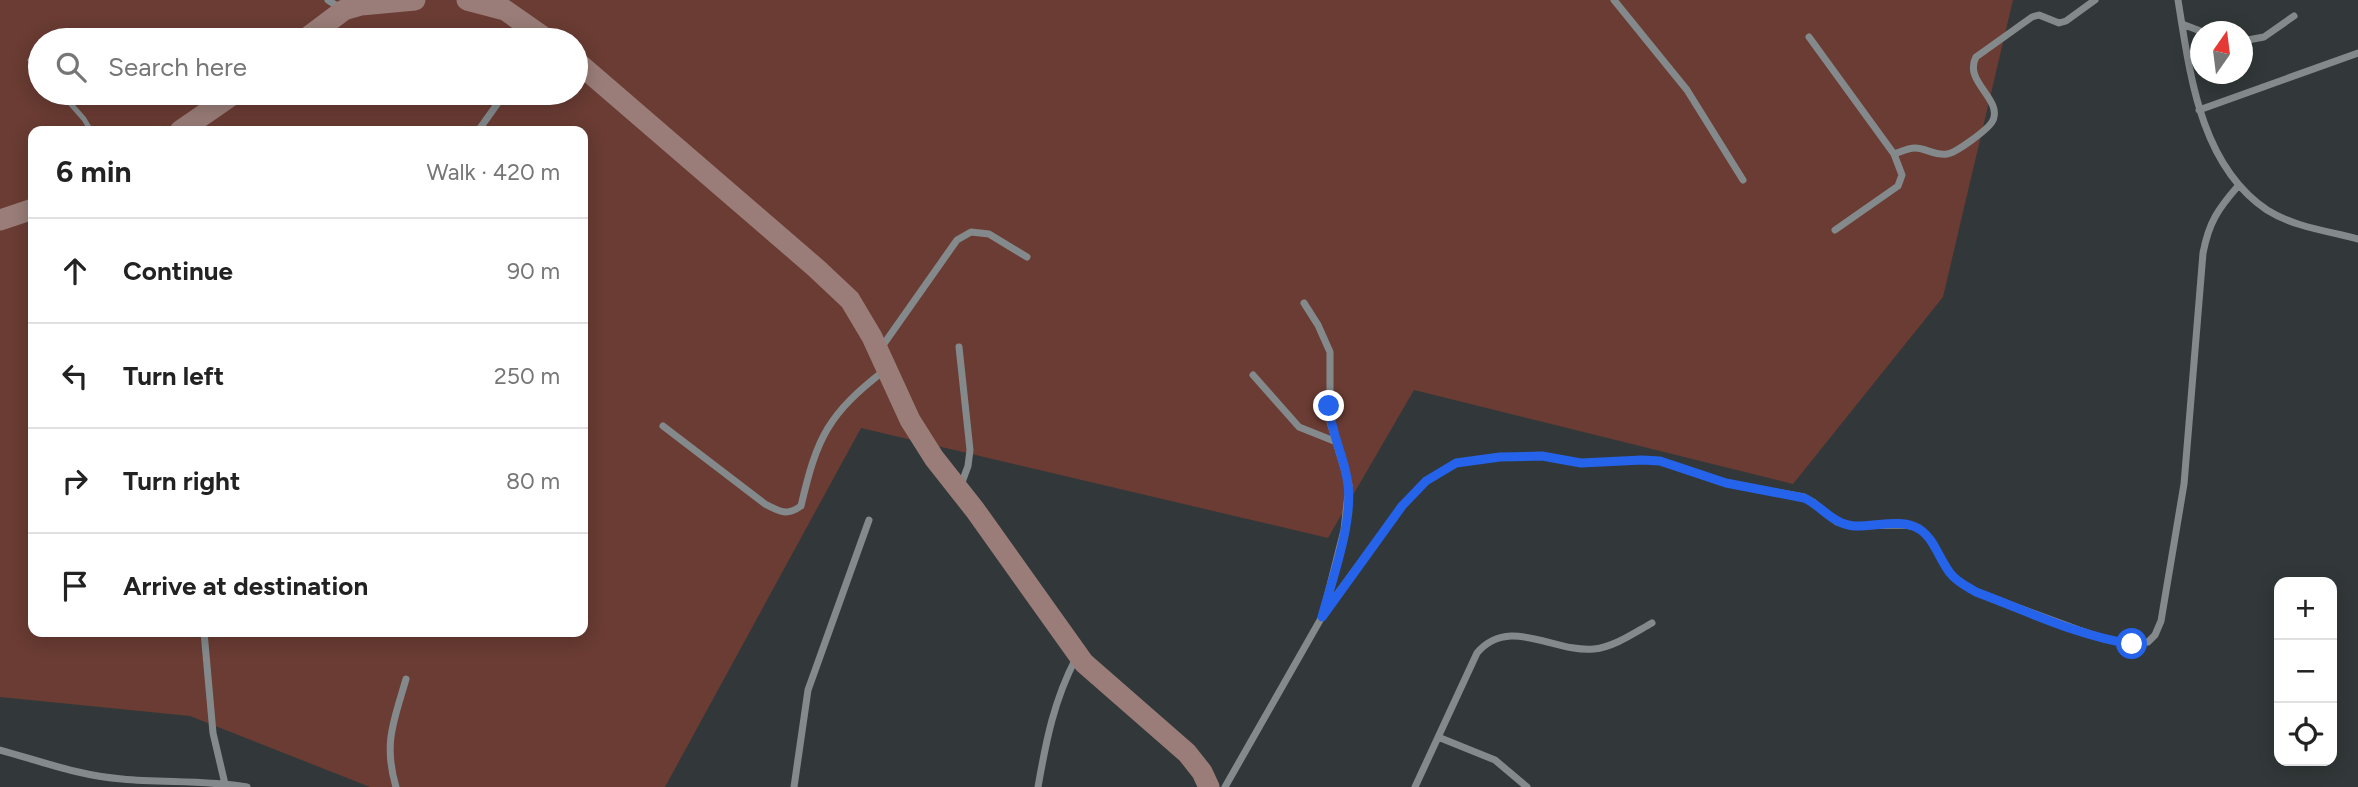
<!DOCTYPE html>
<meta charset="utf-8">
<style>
:root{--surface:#fff;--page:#f2f2f2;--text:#222;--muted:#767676;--line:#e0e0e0}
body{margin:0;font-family:Figtree,sans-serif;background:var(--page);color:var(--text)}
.controls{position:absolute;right:21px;bottom:21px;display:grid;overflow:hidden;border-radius:14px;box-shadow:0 4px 18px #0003}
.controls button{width:63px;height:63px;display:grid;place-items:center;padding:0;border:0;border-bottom:2px solid var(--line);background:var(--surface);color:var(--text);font:35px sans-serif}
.compass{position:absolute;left:2190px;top:21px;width:63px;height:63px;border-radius:50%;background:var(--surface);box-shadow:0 4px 18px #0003;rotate:14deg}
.stop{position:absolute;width:21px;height:21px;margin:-16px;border:5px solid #2563eb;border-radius:50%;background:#fff}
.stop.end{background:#2563eb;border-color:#fff;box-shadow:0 2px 7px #0008}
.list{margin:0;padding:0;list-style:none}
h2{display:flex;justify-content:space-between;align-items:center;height:91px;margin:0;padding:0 28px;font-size:30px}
h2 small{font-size:23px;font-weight:400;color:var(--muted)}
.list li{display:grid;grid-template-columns:46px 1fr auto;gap:21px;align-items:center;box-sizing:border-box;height:105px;padding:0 28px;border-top:2px solid var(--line)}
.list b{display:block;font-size:26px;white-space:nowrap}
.list em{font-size:23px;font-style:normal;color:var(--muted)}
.icon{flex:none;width:38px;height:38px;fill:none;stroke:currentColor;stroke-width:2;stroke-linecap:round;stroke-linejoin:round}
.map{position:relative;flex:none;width:2358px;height:787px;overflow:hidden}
.search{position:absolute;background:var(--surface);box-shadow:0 4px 18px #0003;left:28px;top:28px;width:560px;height:77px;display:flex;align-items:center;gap:18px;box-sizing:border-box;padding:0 24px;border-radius:38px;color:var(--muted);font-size:26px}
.panel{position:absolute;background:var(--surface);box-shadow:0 4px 18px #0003;left:28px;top:126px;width:560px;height:511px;border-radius:14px}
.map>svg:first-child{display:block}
</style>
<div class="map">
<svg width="2358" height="787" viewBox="0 0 2358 787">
<rect width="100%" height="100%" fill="#323839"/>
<!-- green -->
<path fill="#6a3c33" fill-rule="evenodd" d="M 0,0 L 2013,0 L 1943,297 L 1793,484 L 1414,390 L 1328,538 L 861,428 L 665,787 L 370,787 L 190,716 L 0,697 ZM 40,40 L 576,40 L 576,93 L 40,93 ZM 33,131 L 583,131 L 583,632 L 33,632 Z"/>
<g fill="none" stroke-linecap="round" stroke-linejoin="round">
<!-- lane -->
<path stroke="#848a8c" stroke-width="5" d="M 30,60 L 40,70
M 61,93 L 84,119 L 91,131"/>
<!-- street -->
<path stroke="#848a8c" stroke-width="7" d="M 328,0 L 340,8
M 1614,0 L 1687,90 L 1743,180
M 2178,0 C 2190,74 2200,165 2267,210 C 2294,227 2328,231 2358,239
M 2182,24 L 2203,32
M 1809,37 L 1894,154 L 1902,175 L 1898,186 L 1835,230
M 2242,41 L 2264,37 L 2294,16
M 2199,110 L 2358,53
M 478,131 L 505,93
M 1894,154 C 1900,152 1908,148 1915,148 C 1926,148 1935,156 1947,154 C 1956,153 1987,130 1992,122 C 1995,118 1995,111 1993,106 C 1987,90 1966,76 1976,57 L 2032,17 L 2039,15 L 2059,23 L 2066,21 L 2095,0
M 1304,303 L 1318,325 L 1330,352 L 1330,422 L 1349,485 L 1344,530 L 1324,609
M 959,347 L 970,450 L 968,466 L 961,485
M 881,348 L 957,240 L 971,232 L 989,234 L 1027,257
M 1253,375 L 1299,427 L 1334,441
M 663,426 L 765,504 C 780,512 787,516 801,506 C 817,437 828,414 885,370
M 204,632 L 213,733 L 225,784
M 1438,737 L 1495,760 L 1527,787
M 0,750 C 40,761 80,776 122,779 C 163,783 205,780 247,787
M 396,787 C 383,743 394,721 406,679
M 794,787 L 808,690 L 869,520
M 1038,787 C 1046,741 1054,700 1076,658
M 1225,787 L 1327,608 L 1402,506 L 1426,481 L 1456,463 L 1500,457 L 1542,456 L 1581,463 L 1642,460 L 1660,461 L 1725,483 L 1804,497 L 1813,502 L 1837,522 L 1851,526 L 1906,525 L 1919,528 L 1930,539 L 1952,576 L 1962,584 L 1976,592 L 2079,630 L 2109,640 L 2132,644 L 2148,642 L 2155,635 L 2161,621 L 2184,484 L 2203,253 C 2209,222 2218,209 2238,186
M 1415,787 L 1477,653 C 1509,615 1554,653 1594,649 C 1614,647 1634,633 1652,623"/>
<!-- secondary -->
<path stroke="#9a7d78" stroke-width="21" d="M 467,0 L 505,10 L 548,40
M 304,40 L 344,10 L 361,5 L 415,0
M 576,61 L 816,268 L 850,300 L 872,337 L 910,420 L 934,458 L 975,510 L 1084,663 L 1187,753 L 1202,772 L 1209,787
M 180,131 L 235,93
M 0,220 L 33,209"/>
</g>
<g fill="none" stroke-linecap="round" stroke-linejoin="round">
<!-- route -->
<path stroke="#2563eb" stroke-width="9" d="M 1329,406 C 1331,435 1345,457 1348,485 C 1353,522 1332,580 1322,617 L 1402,506 L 1426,481 L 1456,463 L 1500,457 L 1542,456 L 1581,463 L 1642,460 L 1660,461 L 1726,483 L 1804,498 C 1822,506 1833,525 1855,526 C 1874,527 1902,518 1919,529 C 1934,538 1939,559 1950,573 C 1957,582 1966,586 1976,592 C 2027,611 2078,636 2132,644"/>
</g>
</svg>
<div class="controls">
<button>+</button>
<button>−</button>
<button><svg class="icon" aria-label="locate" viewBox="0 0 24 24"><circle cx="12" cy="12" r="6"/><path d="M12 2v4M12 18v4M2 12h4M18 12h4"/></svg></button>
</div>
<svg class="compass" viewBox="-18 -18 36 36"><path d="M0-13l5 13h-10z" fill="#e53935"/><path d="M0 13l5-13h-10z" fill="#767676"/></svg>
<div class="stop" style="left:2132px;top:644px"></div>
<div class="stop end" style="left:1329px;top:406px"></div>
<div class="search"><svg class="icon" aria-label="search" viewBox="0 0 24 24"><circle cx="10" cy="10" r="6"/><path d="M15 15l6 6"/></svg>Search here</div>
<section class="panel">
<h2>6 min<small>Walk · 420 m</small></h2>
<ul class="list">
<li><svg class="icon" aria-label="ahead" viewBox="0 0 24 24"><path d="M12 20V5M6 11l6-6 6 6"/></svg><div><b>Continue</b></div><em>90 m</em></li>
<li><svg class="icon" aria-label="left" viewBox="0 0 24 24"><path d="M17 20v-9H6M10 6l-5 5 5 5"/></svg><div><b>Turn left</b></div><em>250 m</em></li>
<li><svg class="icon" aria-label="right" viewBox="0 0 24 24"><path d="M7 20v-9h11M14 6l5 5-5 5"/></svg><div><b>Turn right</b></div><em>80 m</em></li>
<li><svg class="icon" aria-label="arrive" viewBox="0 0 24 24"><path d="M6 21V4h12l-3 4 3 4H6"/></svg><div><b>Arrive at destination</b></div></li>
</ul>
</section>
</div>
